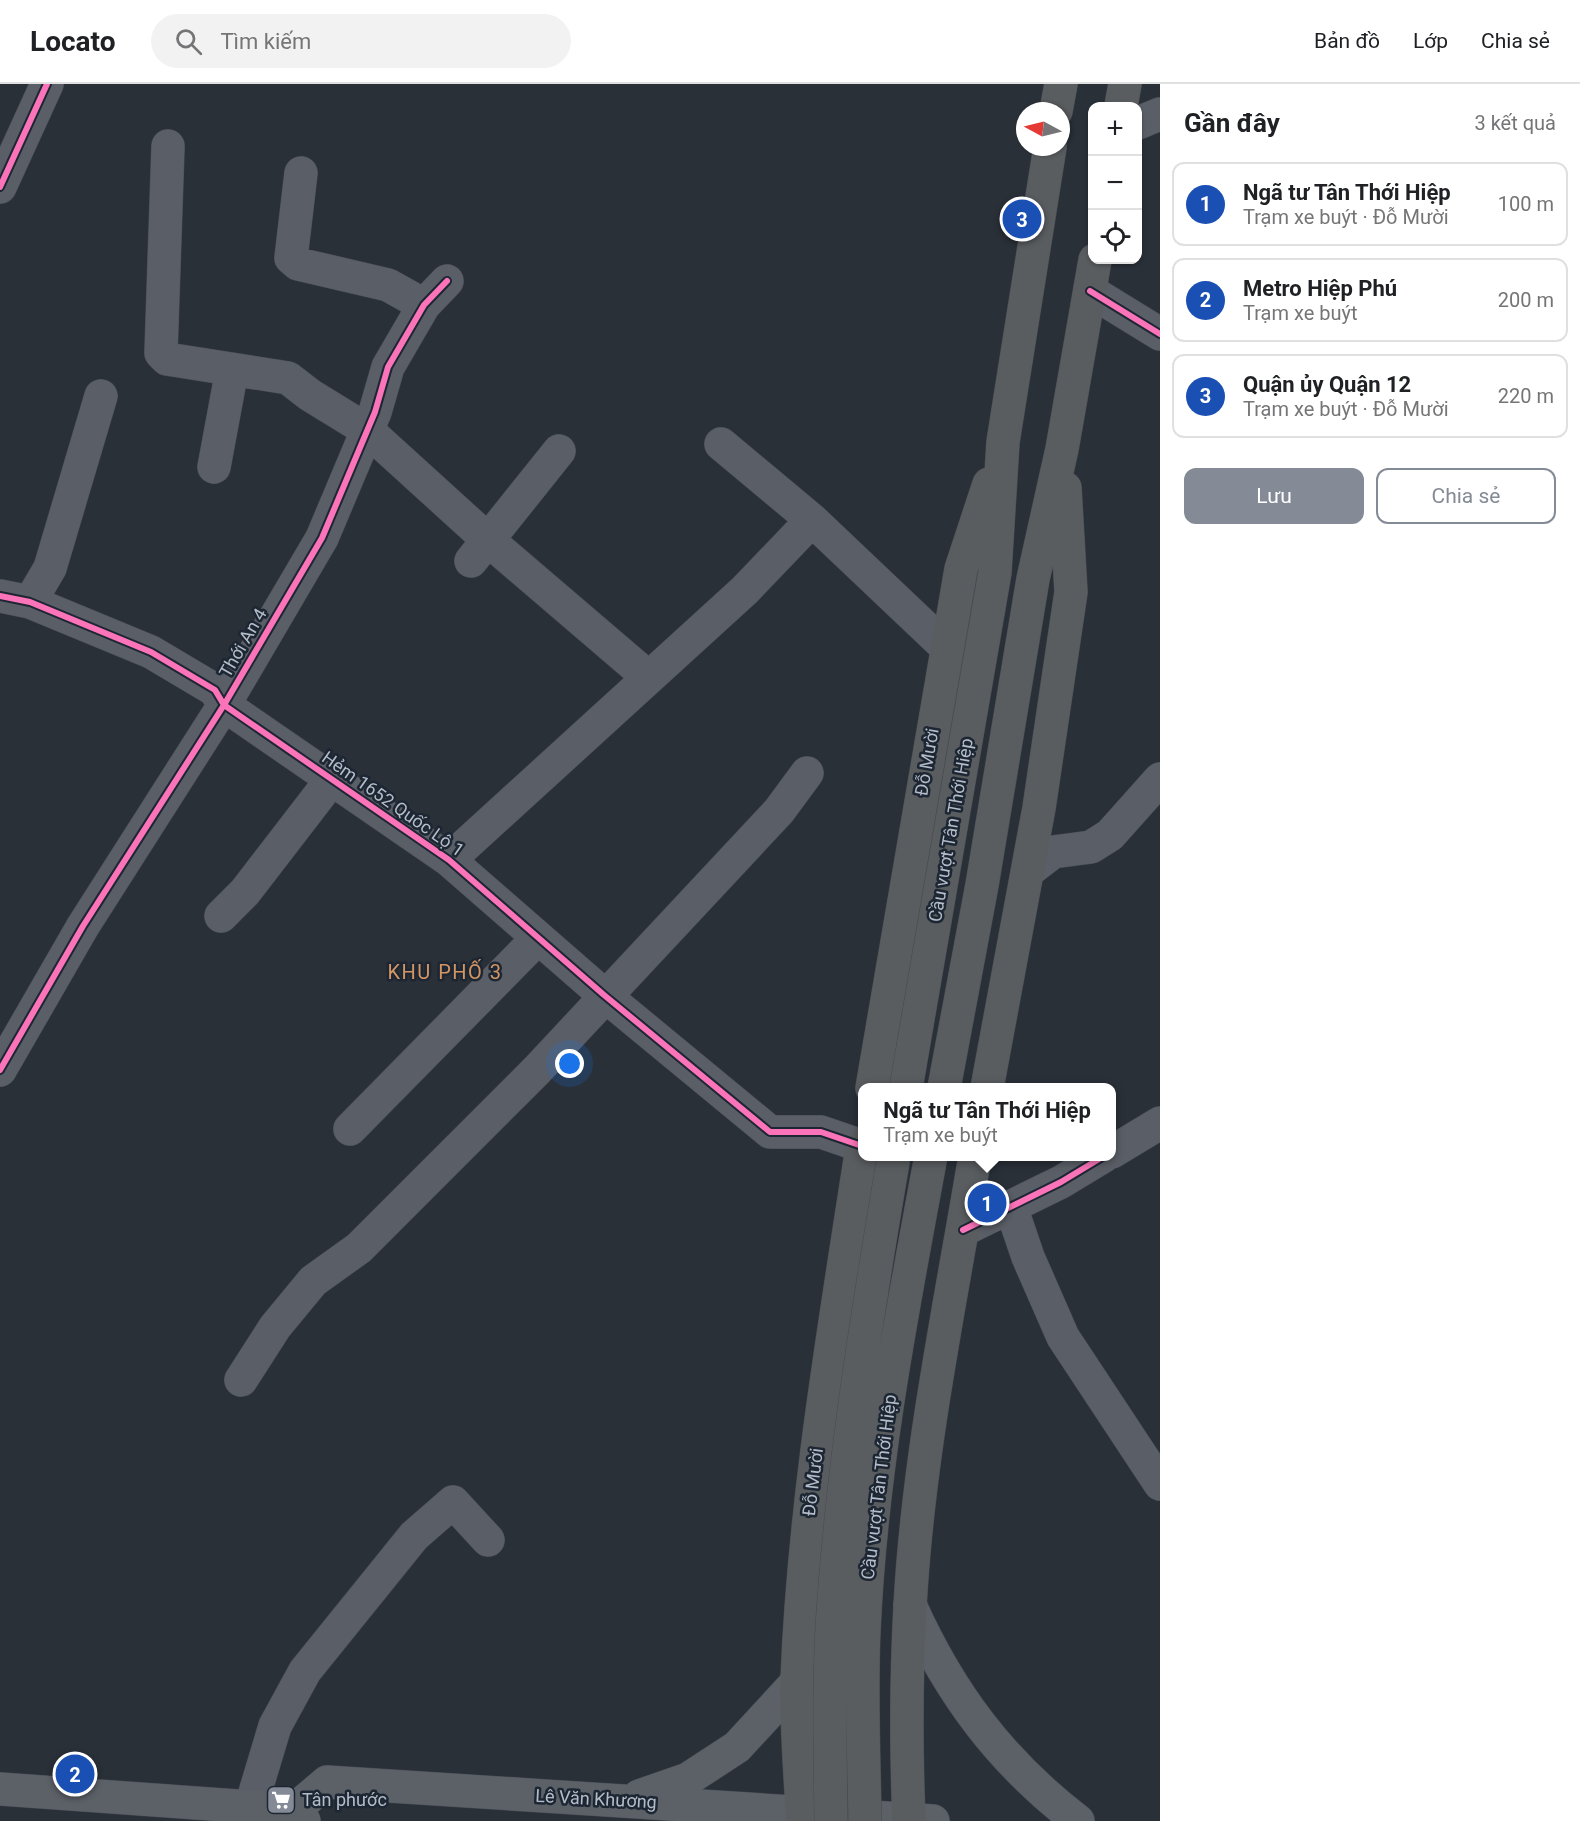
<!DOCTYPE html>
<html lang="vi">
<meta charset="utf-8">
<style>
:root{--surface:#fff;--page:#f2f2f2;--text:#202124;--muted:#757577;--line:#e0e0e0;--accent:#848b96}
body{margin:0;font-family:Roboto,sans-serif;background:var(--page);color:var(--text)}
.controls{position:absolute;right:18px;top:18px;display:grid;overflow:hidden;border-radius:12px;box-shadow:0 2px 4px #0004}
.controls button{width:54px;height:54px;display:grid;place-items:center;padding:0;border:0;border-bottom:2px solid var(--line);background:var(--surface);color:var(--text);font:30px sans-serif}
.compass{position:absolute;left:1016px;top:18px;width:54px;height:54px;border-radius:50%;background:var(--surface);box-shadow:0 2px 4px #0004;rotate:277deg}
.you{position:absolute;left:570px;top:980px;width:21px;height:21px;margin:-15px;border:4px solid #fff;border-radius:50%;background:#1a73e8;box-shadow:0 0 0 9px #1a73e833}
.badge{display:grid;place-items:center;width:39px;height:39px;border-radius:50%;background:var(--accent);color:#fff;font-size:20px;font-weight:700}
.pin{position:absolute;translate:-50% -50%;border:3px solid #fff;box-shadow:0 2px 6px #0006}
.popup{position:absolute;left:858px;top:999px;width:258px;height:78px;box-sizing:border-box;display:grid;place-content:center;border-radius:12px;background:var(--surface);filter:drop-shadow(0 2px 4px #0005);font-size:20px;white-space:nowrap;color:var(--muted)}
.popup b{font-size:22px;color:var(--text)}
.popup::after{content:'';position:absolute;left:50%;top:100%;margin-left:-12px;border:12px solid transparent;border-top-color:var(--surface)}
.list{margin:0;padding:0;list-style:none}
h2{display:flex;justify-content:space-between;align-items:center;height:78px;margin:0;padding:0 24px;font-size:26px}
h2 small{font-size:20px;font-weight:400;color:var(--muted)}
.list li{display:grid;grid-template-columns:39px 1fr auto;gap:18px;align-items:center;box-sizing:border-box;height:84px;margin:0 12px 12px;padding:0 12px;border:2px solid var(--line);border-radius:12px}
.list b{display:block;font-size:22px;white-space:nowrap}
.list p{margin:0;font-size:20px;white-space:nowrap;color:var(--muted)}
.list em{font-size:20px;font-style:normal;color:var(--muted)}
.actions{display:flex;gap:12px;padding:18px 24px}
.actions a{flex:1;padding:14px 0;border:2px solid var(--accent);border-radius:12px;text-align:center;font-size:21px;color:var(--accent)}
.actions .main{background:var(--accent);color:#fff}
.icon{flex:none;width:33px;height:33px;fill:none;stroke:currentColor;stroke-width:2;stroke-linecap:round;stroke-linejoin:round}
.map{position:relative;flex:none;width:1160px;height:1737px;overflow:hidden}
header{display:flex;align-items:center;gap:36px;box-sizing:border-box;height:84px;padding:0 30px;background:var(--surface);border-bottom:2px solid var(--line)}
header strong{font-size:28px}
nav{display:flex;gap:33px;margin-inline-start:auto;font-size:21px}
.search{width:420px;height:54px;background:var(--page);display:flex;align-items:center;gap:15px;box-sizing:border-box;padding:0 21px;border-radius:33px;color:var(--muted);font-size:22px}
main{display:flex}
aside{flex:1;background:var(--surface)}
.map>svg:first-child{display:block}
</style>
<header>
<strong>Locato</strong>
<div class="search"><svg class="icon" aria-label="search" viewBox="0 0 24 24"><circle cx="10" cy="10" r="6"/><path d="M15 15l6 6"/></svg>Tìm kiếm</div>
<nav><a>Bản đồ</a><a>Lớp</a><a>Chia sẻ</a></nav>
</header>
<main>
<div class="map">
<svg width="1160" height="1737" viewBox="0 0 1160 1737">
<rect width="100%" height="100%" fill="#2a3038"/>
<g fill="none" stroke-linecap="round" stroke-linejoin="round">
<!-- minor casing -->
<g stroke="#484c53" stroke-width="34">
<path id="minor" d="M 1138,39 L 1160,30
M 168,62 L 161,269 L 167,275 L 288,294 L 310,311 L 367,346 L 488,456 L 648,593
M 301,89 L 291,174 L 298,180 L 388,201 L 424,221
M 0,103 L 47,0
M 1090,207 L 1160,250
M 721,360 L 812,436 L 947,564
M 214,383 L 232,286
M 471,477 L 559,367
M 0,512 L 30,518 L 151,568 L 215,606 L 224,621 L 449,776 L 604,911 L 770,1048 L 821,1048 L 862,1062
M 30,518 L 50,484 L 101,312
M 449,776 L 745,506 L 812,436
M 1028,787 L 1053,768 L 1091,763 L 1110,751 L 1160,695
M 221,832 L 245,808 L 332,695
M 0,986 L 83,842 L 224,621 L 322,454 L 375,328 L 388,283 L 424,221 L 447,197
M 350,1045 L 538,854
M 1112,1068 L 1160,1039
M 1011,1123 L 1028,1173 L 1063,1253 L 1160,1400
M 963,1146 L 1061,1098 L 1104,1072
M 241,1296 L 275,1243 L 313,1197 L 359,1164 L 537,986 L 779,727 L 807,689
M 252,1737 L 251,1722 L 275,1642 L 305,1587 L 414,1452 L 453,1418 L 488,1456"/>
</g>
<!-- major casing -->
<g stroke="#484c55" stroke-width="34">
<path id="major" d="M 910,1521 C 950,1610 1001,1678 1078,1737
M 0,1705 L 294,1726 L 304,1737
M 639,1712 L 688,1695 L 737,1663 L 797,1598
M 294,1726 L 327,1698 L 933,1737"/>
</g>
<!-- highway casing -->
<g stroke="#474c53" stroke-width="34">
<path id="highway" d="M 1121,22 L 1125,0
M 1056,27 L 1061,0
M 872,1004 L 961,485 L 989,400
M 906,1004 L 995,488 L 1003,358 L 1050,63
M 944,1004 L 982,801 L 1033,495 L 1062,365 L 1095,176
M 987,1004 L 1039,724 L 1071,508 L 1065,404
M 803,1737 C 800,1691 796,1642 797,1596 C 804,1417 835,1239 862,1063
M 909,1737 C 906,1665 906,1595 910,1523 C 918,1372 950,1222 975,1072"/>
</g>
<!-- minor -->
<use href="#minor" stroke="#5a5e66" stroke-width="33"/>
<!-- major -->
<use href="#major" stroke="#5c6168" stroke-width="33"/>
<!-- highway -->
<use href="#highway" stroke="#5a5d60" stroke-width="33"/>
<!-- highway-bridge casing -->
<g stroke="#474c53" stroke-width="34" stroke-linecap="butt">
<path id="highway-bridge" d="M 831,1737 C 830,1663 828,1588 834,1514 C 845,1366 869,1219 894,1072
M 865,1737 C 864,1673 861,1609 864,1546 C 871,1387 902,1228 931,1072"/>
</g>
<!-- highway-bridge -->
<use href="#highway-bridge" stroke="#5a5d60" stroke-width="33"/>
<!-- cycleway casing -->
<g stroke="#1d2633" stroke-width="10">
<path id="cycleway" d="M 0,103 L 47,0
M 1090,207 L 1160,250
M 0,512 L 30,518 L 151,568 L 215,606 L 224,621 L 449,776 L 604,911 L 770,1048 L 821,1048 L 862,1062
M 0,986 L 83,842 L 224,621 L 322,454 L 375,328 L 388,283 L 424,221 L 447,197
M 963,1146 L 1061,1098 L 1104,1072"/>
</g>
<!-- cycleway -->
<use href="#cycleway" stroke="#fb73b8" stroke-width="6"/>
</g>
<!-- icons -->
<defs>
<g id="supermarket-square" transform="scale(1.5)"><rect x="-9" y="-9" width="18" height="18" rx="4" fill="#848b96" stroke="#1d2633"/><path d="M-6-5.5h2.5l.6 2H6L4.5 2H-2.5L-4.4-4H-6ZM-1.5 3.2a1.3 1.3 0 1 0 .1 0ZM3 3.2a1.3 1.3 0 1 0 .1 0Z" fill="#fff"/></g>
</defs>
<g fill-rule="evenodd">
<use href="#supermarket-square" x="281" y="1716"/>
</g>
<g text-anchor="middle" stroke-width="5" stroke-linejoin="round" paint-order="stroke">
<!-- street labels -->
<g font-size="18" fill="#b4bcc9" stroke="#1d2633">
<text transform="translate(243 559) rotate(-60)" y="6">Thới An 4</text>
<text transform="translate(927 678) rotate(-80)" y="6">Đỗ Mười</text>
<text transform="translate(393 720) rotate(35)" y="6">Hẻm 1652 Quốc Lộ 1</text>
<text transform="translate(951 746) rotate(-80)" y="6">Cầu vượt Tân Thới Hiệp</text>
<text transform="translate(813 1398) rotate(-83)" y="6">Đỗ Mười</text>
<text transform="translate(879 1403) rotate(-83)" y="6">Cầu vượt Tân Thới Hiệp</text>
<text transform="translate(596 1715) rotate(3)" y="6">Lê Văn Khương</text>
</g>
<!-- poi labels -->
<g font-size="18" fill="#b4bcc9" stroke="#1d2633" text-anchor="start">
<text x="302" y="1722">Tân phước</text>
</g>
<!-- neighbourhood labels -->
<g font-size="20" letter-spacing="1.5" fill="#d59563" stroke="#1d2633">
<text x="445" y="895">KHU PHỐ 3</text>
</g>
</g>
</svg>
<div class="controls">
<button>+</button>
<button>−</button>
<button><svg class="icon" aria-label="locate" viewBox="0 0 24 24"><circle cx="12" cy="12" r="6"/><path d="M12 2v4M12 18v4M2 12h4M18 12h4"/></svg></button>
</div>
<svg class="compass" viewBox="-18 -18 36 36"><path d="M0-13l5 13h-10z" fill="#e53935"/><path d="M0 13l5-13h-10z" fill="#757577"/></svg>
<div class="you"></div>
<div class="pin badge" style="left:987px;top:1119px;background:#1a4fb4">1</div>
<div class="popup"><b>Ngã tư Tân Thới Hiệp</b>Trạm xe buýt</div>
<div class="pin badge" style="left:75px;top:1690px;background:#1a4fb4">2</div>
<div class="pin badge" style="left:1022px;top:135px;background:#1a4fb4">3</div>
</div>
<aside>
<h2>Gần đây<small>3 kết quả</small></h2>
<ul class="list">
<li><span class="badge" style="background:#1a4fb4">1</span><div><b>Ngã tư Tân Thới Hiệp</b><p>Trạm xe buýt · Đỗ Mười</p></div><em>100 m</em></li>
<li><span class="badge" style="background:#1a4fb4">2</span><div><b>Metro Hiệp Phú</b><p>Trạm xe buýt</p></div><em>200 m</em></li>
<li><span class="badge" style="background:#1a4fb4">3</span><div><b>Quận ủy Quận 12</b><p>Trạm xe buýt · Đỗ Mười</p></div><em>220 m</em></li>
</ul>
<div class="actions"><a class="main">Lưu</a><a>Chia sẻ</a></div>
</aside>
</main>
